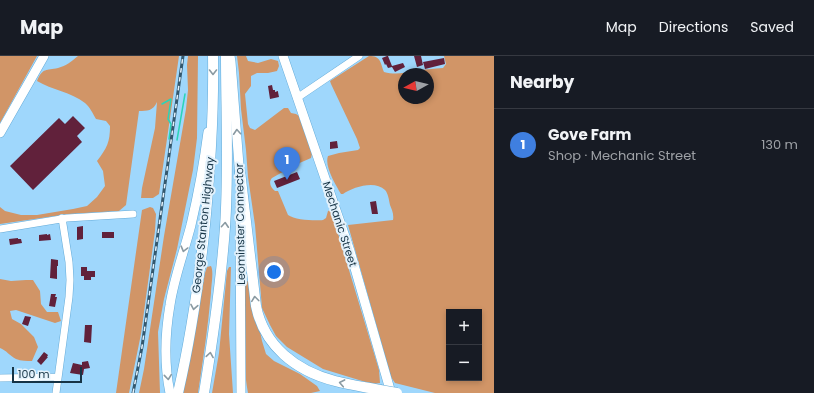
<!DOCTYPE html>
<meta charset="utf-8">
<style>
:root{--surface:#171b24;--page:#242831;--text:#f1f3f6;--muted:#9ea1a6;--line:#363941;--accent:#ea580c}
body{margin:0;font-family:Poppins,sans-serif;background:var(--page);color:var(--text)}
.controls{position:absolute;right:12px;bottom:12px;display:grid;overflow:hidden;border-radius:0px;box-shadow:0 2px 6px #0003}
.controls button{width:36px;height:36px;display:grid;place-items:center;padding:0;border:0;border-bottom:1px solid var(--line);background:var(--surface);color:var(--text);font:20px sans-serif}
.compass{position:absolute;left:398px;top:12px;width:36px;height:36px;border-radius:50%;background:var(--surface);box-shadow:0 2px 6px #0003;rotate:262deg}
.scale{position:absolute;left:12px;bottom:10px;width:70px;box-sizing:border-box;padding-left:4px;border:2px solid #163446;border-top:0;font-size:11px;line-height:14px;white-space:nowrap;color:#163446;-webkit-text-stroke:3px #e4f2fc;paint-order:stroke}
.you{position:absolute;left:274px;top:216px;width:14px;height:14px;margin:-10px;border:3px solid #fff;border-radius:50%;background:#1a73e8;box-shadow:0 0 0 6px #1a73e833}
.badge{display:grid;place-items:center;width:26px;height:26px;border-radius:50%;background:var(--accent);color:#fff;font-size:13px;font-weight:700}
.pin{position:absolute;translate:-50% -33px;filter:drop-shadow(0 1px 2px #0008)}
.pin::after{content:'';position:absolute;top:21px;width:14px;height:12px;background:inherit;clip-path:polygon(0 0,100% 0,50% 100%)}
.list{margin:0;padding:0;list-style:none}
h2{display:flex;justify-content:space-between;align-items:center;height:52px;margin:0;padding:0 16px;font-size:17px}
h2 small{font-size:13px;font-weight:400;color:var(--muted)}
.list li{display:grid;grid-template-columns:26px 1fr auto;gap:12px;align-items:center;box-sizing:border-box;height:72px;padding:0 16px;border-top:1px solid var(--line)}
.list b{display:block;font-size:15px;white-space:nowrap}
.list p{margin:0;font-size:13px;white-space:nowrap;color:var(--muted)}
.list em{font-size:13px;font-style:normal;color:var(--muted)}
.map{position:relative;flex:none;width:494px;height:337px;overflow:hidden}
header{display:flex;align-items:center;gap:24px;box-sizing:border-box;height:56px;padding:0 20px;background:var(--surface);border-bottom:1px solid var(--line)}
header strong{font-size:19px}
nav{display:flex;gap:22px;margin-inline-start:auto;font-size:14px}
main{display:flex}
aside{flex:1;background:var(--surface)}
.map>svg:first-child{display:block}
</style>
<header>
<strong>Map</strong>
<nav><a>Map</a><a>Directions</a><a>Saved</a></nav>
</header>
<main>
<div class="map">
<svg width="494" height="337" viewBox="0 0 494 337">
<rect width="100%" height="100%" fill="#9fd7fc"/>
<!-- green -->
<path fill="#d19567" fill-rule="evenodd" d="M 0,0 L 37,0 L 0,67 Z
M 78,0 L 179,0 L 159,138 L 153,142 L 141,142 L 142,132 L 155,72 L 157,46 C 153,55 147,55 139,55 L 126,149 L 119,155 L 69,158 L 0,168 L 0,151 L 5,155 L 21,159 L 37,159 L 73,153 L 87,150 L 97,141 L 105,130 L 103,115 L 97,105 C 107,92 110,86 110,70 L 106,65 L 96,63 C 93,58 90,51 85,47 C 71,36 52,34 37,25 C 43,11 46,15 58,12 C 66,10 72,5 78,0 Z
M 188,0 L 198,0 L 197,82 L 193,114 L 177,193 L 164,243 L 158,276 L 160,337 L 139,337 L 144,313 L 164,180 L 186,53 L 188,34 L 187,9 Z
M 237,0 L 246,0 L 248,5 L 258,7 L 271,3 L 278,5 L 279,10 L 277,15 L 268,17 L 257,17 L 251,20 L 251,30 L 245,38 L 248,68 L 250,72 L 255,74 L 284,52 L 288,52 L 291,57 L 296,58 L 299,60 L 312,98 L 311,102 L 295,109 L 272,122 C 268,126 271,132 275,135 L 278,135 L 288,159 C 295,164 315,165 323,164 L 326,162 L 328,155 L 331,154 L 379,314 L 380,327 L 372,328 L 323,313 L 287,291 L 276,280 L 270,269 L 262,252 L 255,169 L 248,121 L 246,94 L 241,53 L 239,17 Z
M 369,0 C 381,0 380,6 384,16 C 395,19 404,17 415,15 C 424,13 434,13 443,12 L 446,8 L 444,0 L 494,0 L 494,337 L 435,337 L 395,327 L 391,321 L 348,169 L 393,164 C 394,158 392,154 390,149 C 389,144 388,137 385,134 C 375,124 353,131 343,138 L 341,138 C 336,129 324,110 328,100 L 339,97 L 358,94 L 360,92 L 357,83 L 331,28 L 330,25 ZM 404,18 L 428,18 L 428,42 L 404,42 ZM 449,256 L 479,256 L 479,322 L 449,322 Z
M 150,151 L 153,152 L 156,158 L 155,175 L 141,278 L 129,337 L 116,337 L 142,154 Z
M 211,210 C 214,216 211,230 211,237 C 208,271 203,304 198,337 L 183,337 L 205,217 L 207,211 Z
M 229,211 L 231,211 L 229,278 L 233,337 L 212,337 L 219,297 L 227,215 Z
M 0,223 L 11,225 L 26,224 L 33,224 L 40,235 L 41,248 L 47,256 L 58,256 L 61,265 L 55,267 L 16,254 L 10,255 L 12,263 L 21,268 L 34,281 L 38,291 L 32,305 C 27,305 21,305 16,303 C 10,300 6,294 0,292 Z
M 247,225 L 250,226 L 262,285 L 266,298 L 274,305 L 300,318 L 317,330 L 320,335 L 311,337 L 248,337 C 242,304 244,268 244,235 L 246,227 Z"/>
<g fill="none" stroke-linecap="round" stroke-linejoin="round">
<!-- stream -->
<path stroke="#2ad4b8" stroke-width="1.5" d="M 162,48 L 171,43 L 168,63 L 171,68 L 169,83
M 177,84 L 185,38"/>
</g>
<!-- building -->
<path fill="#61213b" d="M 387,0 L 388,0 L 392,10 L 403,7 L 405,11 L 395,16 L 392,11 L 388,12 L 386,8 L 385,9 L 382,2 Z
M 414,0 L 421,0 L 423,9 L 417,11 Z
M 444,2 L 445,8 L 425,13 L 423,6 Z
M 272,29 L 273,34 L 275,34 L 275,36 L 278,35 L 278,36 L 279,41 L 270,43 L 268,30 Z
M 73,60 L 85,72 L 77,80 L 82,86 L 33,134 L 10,110 L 59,62 L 65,68 Z
M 337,85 L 338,92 L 330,93 L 330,86 Z
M 297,116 L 300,123 L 277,132 L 274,125 Z
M 376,145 L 378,158 L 372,158 L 370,146 Z
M 83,170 L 83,183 L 77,184 L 77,171 Z
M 102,176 L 114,176 L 114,182 L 102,182 Z
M 47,178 L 47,179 L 50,178 L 51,184 L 39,185 L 39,179 Z
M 18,182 L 18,183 L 21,183 L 22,187 L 10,189 L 9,183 Z
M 51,203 L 58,204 L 58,210 L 57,210 L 57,223 L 50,222 Z
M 81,211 L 87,211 L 87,215 L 95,215 L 95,221 L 91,221 L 91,224 L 84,224 L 84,220 L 81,220 Z
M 51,238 L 56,238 L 55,241 L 57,241 L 55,251 L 49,250 Z
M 25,260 L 31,261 L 28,270 L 22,268 Z
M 85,269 L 92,269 L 91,287 L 84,286 Z
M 44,296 L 48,299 L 47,301 L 48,301 L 41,309 L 37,305 Z
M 88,305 L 90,312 L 84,313 L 83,319 L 70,317 L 73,307 L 82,309 L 82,306 Z"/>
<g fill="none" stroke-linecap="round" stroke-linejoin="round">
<!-- minor casing -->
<g stroke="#64abd8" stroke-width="8">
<path id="minor" d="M 297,42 L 359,0
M 0,173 L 67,162 L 133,158
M 0,322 L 58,321
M 56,337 L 69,241 L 70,224 L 69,206 L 62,162"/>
</g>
<!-- major casing -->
<g stroke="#64abd8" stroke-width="10">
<path id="major" d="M 230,0 L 231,6 L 240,122
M 283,0 L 350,195 L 391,337
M 0,77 L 44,0
M 240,149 L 241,337
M 170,337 C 164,308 165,278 170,249 C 174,222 184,196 191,169 C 198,139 204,107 208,76"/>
</g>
<!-- highway casing -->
<g stroke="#64abd8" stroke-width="11">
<path id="highway" d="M 240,115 L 256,250 C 264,290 296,315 335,325 C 350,329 365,331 380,334
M 178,337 C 190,285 198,232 204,179 C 210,119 214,60 213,0
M 204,337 C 213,282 221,227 225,171 C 229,114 226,57 226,0"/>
</g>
<!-- minor -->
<use href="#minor" stroke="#fff" stroke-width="7"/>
<!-- major -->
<use href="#major" stroke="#fff" stroke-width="9"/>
<!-- highway -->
<use href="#highway" stroke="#fff" stroke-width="10"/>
<!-- rail casing -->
<g stroke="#34586e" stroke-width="3">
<path id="rail" d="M 133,337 L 142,291 L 183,0"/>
</g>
<!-- rail -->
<use href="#rail" stroke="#e4f2fc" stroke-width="1.5" stroke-dasharray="4.5" stroke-linecap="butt"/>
<!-- highway-bridge casing -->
<g stroke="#64abd8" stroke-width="11" stroke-linecap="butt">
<path id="highway-bridge" d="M 380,334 L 397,337"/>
</g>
<!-- highway-bridge -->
<use href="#highway-bridge" stroke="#fff" stroke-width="10"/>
</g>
<!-- one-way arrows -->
<defs><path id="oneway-chevron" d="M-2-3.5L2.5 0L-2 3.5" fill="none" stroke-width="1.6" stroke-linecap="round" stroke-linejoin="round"/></defs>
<g stroke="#8a9aa2">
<use href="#oneway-chevron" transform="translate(213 16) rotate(90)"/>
<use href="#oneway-chevron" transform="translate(237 76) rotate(-94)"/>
<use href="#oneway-chevron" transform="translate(225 169) rotate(-86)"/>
<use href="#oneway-chevron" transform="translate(184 193) rotate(105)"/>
<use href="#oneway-chevron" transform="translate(255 243) rotate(-97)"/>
<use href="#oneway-chevron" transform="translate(194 251) rotate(100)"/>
<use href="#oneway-chevron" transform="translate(210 299) rotate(-81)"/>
<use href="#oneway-chevron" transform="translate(168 321) rotate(84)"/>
<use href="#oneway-chevron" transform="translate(342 327) rotate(-169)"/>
</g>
<g text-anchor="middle" stroke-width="4" stroke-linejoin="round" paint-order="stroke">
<!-- street labels -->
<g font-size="11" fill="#163446" stroke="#e4f2fc">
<text transform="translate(240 168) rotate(-91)" y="4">Leominster Connector</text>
<text transform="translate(340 168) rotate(72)" y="4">Mechanic Street</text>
<text transform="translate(203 169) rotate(-84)" y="4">George Stanton Highway</text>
</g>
</g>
</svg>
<div class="controls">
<button>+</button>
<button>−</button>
</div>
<svg class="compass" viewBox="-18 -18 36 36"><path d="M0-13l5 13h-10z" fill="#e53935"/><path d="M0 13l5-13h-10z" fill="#9ea1a6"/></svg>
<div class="scale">100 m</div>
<div class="you"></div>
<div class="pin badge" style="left:287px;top:124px;background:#3f7fe0">1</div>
</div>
<aside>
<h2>Nearby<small></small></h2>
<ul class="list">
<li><span class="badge" style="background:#3f7fe0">1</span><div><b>Gove Farm</b><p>Shop · Mechanic Street</p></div><em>130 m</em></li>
</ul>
</aside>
</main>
